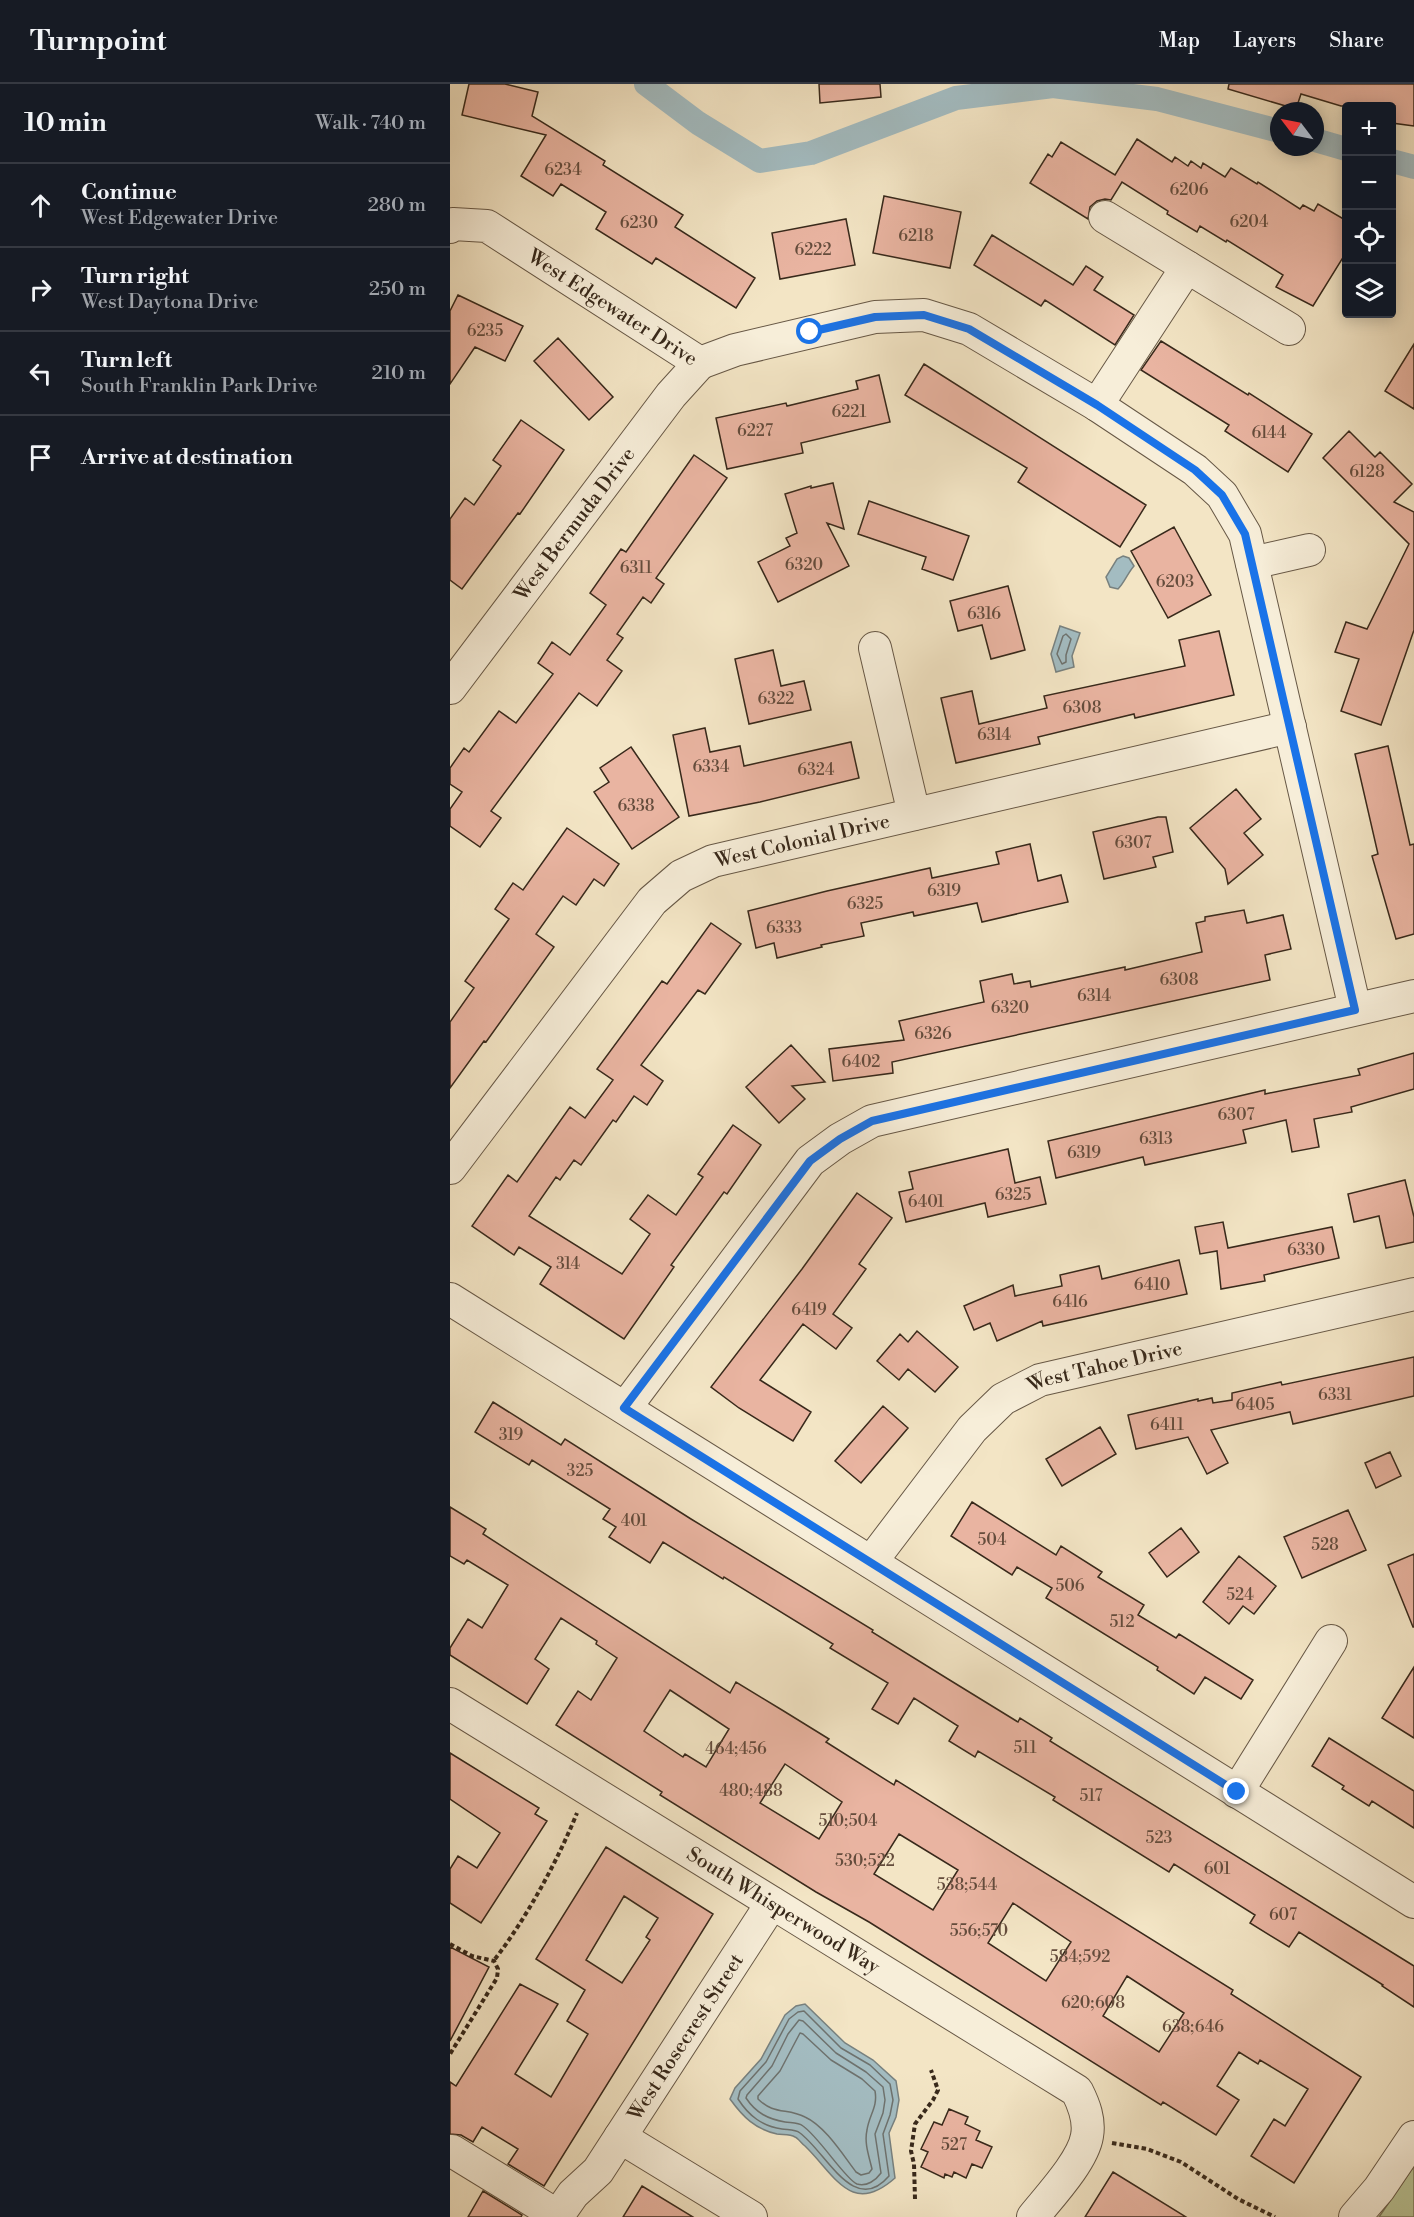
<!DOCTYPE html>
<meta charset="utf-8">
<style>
:root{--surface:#171b24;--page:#242831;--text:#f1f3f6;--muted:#9ea1a6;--line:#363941}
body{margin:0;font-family:"Libre Bodoni",serif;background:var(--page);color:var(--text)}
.controls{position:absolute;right:18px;top:18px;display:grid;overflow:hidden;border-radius:6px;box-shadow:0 3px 15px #0003}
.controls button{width:54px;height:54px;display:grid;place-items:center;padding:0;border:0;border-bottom:2px solid var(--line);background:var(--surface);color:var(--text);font:30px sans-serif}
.compass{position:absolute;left:820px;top:18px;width:54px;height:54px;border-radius:50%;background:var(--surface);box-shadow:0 3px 15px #0003;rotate:302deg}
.stop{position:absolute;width:18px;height:18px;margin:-14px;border:4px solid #1a73e8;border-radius:50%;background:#fff}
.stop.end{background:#1a73e8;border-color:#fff;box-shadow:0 2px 6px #0008}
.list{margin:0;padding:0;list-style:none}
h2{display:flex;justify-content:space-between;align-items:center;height:78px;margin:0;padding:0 24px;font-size:26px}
h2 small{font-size:20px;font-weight:400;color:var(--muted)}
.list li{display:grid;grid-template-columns:39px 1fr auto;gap:18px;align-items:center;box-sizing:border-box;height:84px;padding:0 24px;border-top:2px solid var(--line)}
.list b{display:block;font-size:22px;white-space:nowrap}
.list p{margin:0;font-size:20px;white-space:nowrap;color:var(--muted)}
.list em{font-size:20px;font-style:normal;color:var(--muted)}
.icon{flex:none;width:33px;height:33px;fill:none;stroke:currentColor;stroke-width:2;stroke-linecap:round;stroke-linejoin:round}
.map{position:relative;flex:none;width:964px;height:2133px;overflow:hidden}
header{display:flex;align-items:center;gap:36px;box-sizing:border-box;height:84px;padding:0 30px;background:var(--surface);border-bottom:2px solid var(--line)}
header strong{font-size:28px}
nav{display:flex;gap:33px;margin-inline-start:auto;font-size:21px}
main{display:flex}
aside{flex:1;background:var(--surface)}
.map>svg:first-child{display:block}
</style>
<header>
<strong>Turnpoint</strong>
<nav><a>Map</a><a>Layers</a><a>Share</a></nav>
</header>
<main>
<aside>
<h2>10 min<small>Walk · 740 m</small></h2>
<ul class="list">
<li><svg class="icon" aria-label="ahead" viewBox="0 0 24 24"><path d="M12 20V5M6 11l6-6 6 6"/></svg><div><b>Continue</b><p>West Edgewater Drive</p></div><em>280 m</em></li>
<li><svg class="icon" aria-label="right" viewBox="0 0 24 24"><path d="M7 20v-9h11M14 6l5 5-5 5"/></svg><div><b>Turn right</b><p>West Daytona Drive</p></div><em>250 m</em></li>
<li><svg class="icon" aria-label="left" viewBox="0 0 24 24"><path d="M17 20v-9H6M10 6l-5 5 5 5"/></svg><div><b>Turn left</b><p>South Franklin Park Drive</p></div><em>210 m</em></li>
<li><svg class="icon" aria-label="arrive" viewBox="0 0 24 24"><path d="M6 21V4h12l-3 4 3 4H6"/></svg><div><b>Arrive at destination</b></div></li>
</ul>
</aside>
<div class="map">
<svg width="964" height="2133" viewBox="0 0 964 2133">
<rect width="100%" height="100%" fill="#f3e5c5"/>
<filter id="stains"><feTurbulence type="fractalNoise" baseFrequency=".00333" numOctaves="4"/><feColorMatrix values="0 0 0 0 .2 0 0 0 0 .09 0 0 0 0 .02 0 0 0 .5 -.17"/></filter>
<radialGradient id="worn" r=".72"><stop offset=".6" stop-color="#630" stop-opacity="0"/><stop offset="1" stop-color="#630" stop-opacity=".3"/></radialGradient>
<!-- green -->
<path fill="#bac596" stroke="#797758" stroke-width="1.5" d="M 964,2082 L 964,2133 L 929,2133 Z"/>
<!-- water -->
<path fill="#a3bcc1" stroke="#78817f" stroke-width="1.5" d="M 673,472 L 679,474 L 684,482 C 677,490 675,498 668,505 L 660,503 L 656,493 L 667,475 Z
M 610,542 L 630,549 L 622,572 L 624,583 L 606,588 L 601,570 Z
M 355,1920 L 395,1959 L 423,1976 L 446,1997 L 449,2016 L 446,2033 L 439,2049 L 445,2094 C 401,2133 385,2091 355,2062 C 352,2060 348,2054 345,2053 C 340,2050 332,2051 327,2050 C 305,2045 293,2033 280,2015 L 285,2004 L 311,1975 L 335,1931 L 346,1922 Z"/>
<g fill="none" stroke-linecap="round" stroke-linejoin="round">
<!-- shore -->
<path stroke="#6e726e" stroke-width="1.5" d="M 616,550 L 621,555 L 616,571 L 616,578 L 612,580 L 607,570 L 613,552 Z
M 354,1927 L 391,1964 L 420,1981 L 440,2000 L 443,2016 L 440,2031 L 433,2050 L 439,2092 C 404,2133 376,2068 350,2049 C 345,2045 338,2046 332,2045 C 312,2042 299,2032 288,2015 L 290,2007 L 316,1978 L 339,1935 L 348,1928 Z
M 349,1936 L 353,1937 L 386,1969 L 416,1988 L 433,2003 L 435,2016 L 433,2029 L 425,2050 L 431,2089 C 426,2096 417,2103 407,2100 C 396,2096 369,2053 353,2042 C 348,2038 341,2039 335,2038 C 318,2035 306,2029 296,2014 L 297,2011 L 322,1982 L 338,1950 Z
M 350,1949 L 353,1950 L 381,1976 L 412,1995 L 425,2007 C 428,2023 419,2031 417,2046 C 414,2059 419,2072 422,2085 L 419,2089 L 411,2091 L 406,2088 C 393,2071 375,2042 355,2033 C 337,2024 324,2031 308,2015 L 308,2012 L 330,1987 Z"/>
<!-- canal -->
<path stroke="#a3bcc1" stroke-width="24" d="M 196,0 L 248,39 L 310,77 L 361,69 L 506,14 L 603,2 L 707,15 L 829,47
M 865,56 L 896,65
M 942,77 L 964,83"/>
</g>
<!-- building -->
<path fill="#e9b4a1" stroke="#38291b" stroke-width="1.5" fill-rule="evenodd" d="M 19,0 L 55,0 L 88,8 L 82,32 L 155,77 L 153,81 L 233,131 L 225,143 L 305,194 L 286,224 L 206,174 L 202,180 L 146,145 L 156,128 L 111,100 L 103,112 L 71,92 L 96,51 L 12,31 Z
M 369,0 L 430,0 L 431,13 L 370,19 Z
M 779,0 L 964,0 L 964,42 L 942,39 L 945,22 L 891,22 L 851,10 L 846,25 L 778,5 Z
M 687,55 L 722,78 L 725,73 L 738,82 L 741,77 L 751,84 L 753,79 L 775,93 L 781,84 L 807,100 L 808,98 L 850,125 L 853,121 L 864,127 L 868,120 L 897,137 L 897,167 L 863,222 L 826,203 L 833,191 L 777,156 L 776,158 L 750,142 L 747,148 L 717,130 L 718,127 L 672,98 L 661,116 L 655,115 L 647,117 L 640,123 L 638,135 L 580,99 L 598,70 L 602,73 L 611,58 L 665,91 Z
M 434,112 L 511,128 L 500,184 L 423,169 Z
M 396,135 L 405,181 L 330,195 L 322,149 Z
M 542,151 L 623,201 L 636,182 L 653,193 L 644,206 L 684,231 L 665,261 L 595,216 L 591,222 L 524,181 Z
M 8,211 L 73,242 L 55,277 L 25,263 L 0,300 L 0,227 Z
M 108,254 L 163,313 L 139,336 L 84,277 Z
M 711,257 L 798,311 L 799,309 L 862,350 L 838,388 L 775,347 L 779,341 L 691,286 Z
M 964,260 L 964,325 L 935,307 Z
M 474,280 L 696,421 L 670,463 L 568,398 L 577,384 L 455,311 Z
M 429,291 L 440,338 L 351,359 L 353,369 L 277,385 L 266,334 L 336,319 L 337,322 L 408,305 L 406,297 Z
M 71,336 L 114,366 L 70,430 L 68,429 L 12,505 L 0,496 L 0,435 L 15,414 L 24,421 L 51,382 L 43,376 Z
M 899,347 L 925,373 L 930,368 L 962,400 L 944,418 L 964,428 L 964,546 L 931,641 L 891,627 L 909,575 L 885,568 L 896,538 L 917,545 L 959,460 L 873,374 Z
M 244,371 L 277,394 L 206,494 L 214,500 L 201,519 L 193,513 L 167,550 L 173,554 L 157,576 L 172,587 L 147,622 L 129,609 L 41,727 L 51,734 L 30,763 L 0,742 L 0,725 L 12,708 L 0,700 L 0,684 L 14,664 L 19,668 L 49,627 L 66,639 L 103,590 L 88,579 L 102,558 L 120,571 L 156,521 L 140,509 L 171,465 L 176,468 Z
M 383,399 L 394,445 L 377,439 L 399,482 L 328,518 L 308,478 L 340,462 L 336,454 L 347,449 L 335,410 L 361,402 L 361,404 Z
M 419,417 L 519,452 L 503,496 L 472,485 L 476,473 L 408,450 Z
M 724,443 L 761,511 L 718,534 L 681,467 Z
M 558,502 L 575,566 L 541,575 L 532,541 L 508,547 L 500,517 Z
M 769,547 L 784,611 L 685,634 L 684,630 L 588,653 L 590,660 L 506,679 L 491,614 L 522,607 L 529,640 L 597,624 L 594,612 L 735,582 L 729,556 Z
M 323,566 L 331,602 L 354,597 L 361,626 L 299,640 L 285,575 Z
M 255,644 L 260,668 L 290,662 L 294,682 L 401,658 L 409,694 L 310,718 L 239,732 L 223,651 Z
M 938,662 L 960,761 L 964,760 L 964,850 L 946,855 L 922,772 L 928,770 L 905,670 Z
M 181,663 L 229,733 L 182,765 L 144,708 L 159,698 L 150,684 Z
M 786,705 L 811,735 L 794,749 L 813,771 L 778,800 L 775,785 L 740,744 Z
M 708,733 L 716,733 L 723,768 L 703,773 L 706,783 L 654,795 L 643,748 Z
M 117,744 L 169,780 L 154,802 L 144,795 L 126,821 L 113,812 L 86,850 L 104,863 L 36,958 L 34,957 L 0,1004 L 0,938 L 24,904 L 15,897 L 59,835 L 45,825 L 63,799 L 73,806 Z
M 580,760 L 588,797 L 611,791 L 618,818 L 532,838 L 527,819 L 464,832 L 463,828 L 411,839 L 414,852 L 371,861 L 372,863 L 327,874 L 324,859 L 306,864 L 298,827 L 377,807 L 480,784 L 482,794 L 549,780 L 546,768 Z
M 794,826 L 797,839 L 833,831 L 841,865 L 815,871 L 820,896 L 442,978 L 443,989 L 383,997 L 379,965 L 454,956 L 449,937 L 534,918 L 530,897 L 562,890 L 564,900 L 580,897 L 581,903 L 675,883 L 675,886 L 752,868 L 746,839 L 755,837 L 755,833 Z
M 261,839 L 291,860 L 255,910 L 248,906 L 191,981 L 213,997 L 197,1021 L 184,1012 L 166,1038 L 163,1036 L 131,1081 L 124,1076 L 110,1096 L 106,1093 L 79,1132 L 172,1190 L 200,1150 L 180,1135 L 198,1111 L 226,1131 L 253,1093 L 248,1090 L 283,1041 L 311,1061 L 277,1110 L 274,1108 L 221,1181 L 224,1183 L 174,1255 L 90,1200 L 101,1183 L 69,1163 L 64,1171 L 22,1142 L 58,1091 L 67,1098 L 120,1023 L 135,1034 L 163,996 L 147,985 L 212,897 L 217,900 Z
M 341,961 L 375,998 L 342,1002 L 355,1015 L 329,1039 L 296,1003 Z
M 964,969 L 964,1005 L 901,1023 L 902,1028 L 864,1035 L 869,1063 L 842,1068 L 836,1036 L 793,1046 L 796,1059 L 695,1081 L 693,1073 L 606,1094 L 598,1057 L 815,1006 L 815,1010 L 910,991 L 908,985 Z
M 558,1065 L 565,1099 L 590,1093 L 596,1120 L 538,1133 L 535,1119 L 456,1138 L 449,1108 L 463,1105 L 459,1088 Z
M 955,1096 L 964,1133 L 964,1158 L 936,1164 L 929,1132 L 904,1138 L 898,1110 Z
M 407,1109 L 442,1134 L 409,1180 L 416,1185 L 383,1230 L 402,1244 L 386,1265 L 353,1240 L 310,1296 L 361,1328 L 343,1357 L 289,1324 L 261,1303 L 352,1185 Z
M 773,1138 L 778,1164 L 882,1143 L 889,1174 L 814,1191 L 815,1197 L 771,1205 L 767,1167 L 750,1170 L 745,1143 Z
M 729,1176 L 737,1210 L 593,1242 L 592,1237 L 547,1257 L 540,1239 L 524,1246 L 514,1222 L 563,1201 L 565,1212 L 612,1202 L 610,1191 L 649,1182 L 652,1195 Z
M 467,1247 L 508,1283 L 485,1308 L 458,1285 L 449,1296 L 427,1277 L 450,1250 L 458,1258 Z
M 964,1273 L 964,1312 L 843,1340 L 840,1328 L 761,1346 L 778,1379 L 757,1390 L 738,1353 L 686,1365 L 678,1331 L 748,1315 L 748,1317 L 762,1314 L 763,1319 L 782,1316 L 782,1309 L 831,1298 L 832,1301 Z
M 43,1318 L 111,1361 L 115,1355 L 241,1435 L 423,1546 L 422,1548 L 498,1595 L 568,1638 L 570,1634 L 602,1654 L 600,1657 L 964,1882 L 964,1923 L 932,1902 L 933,1901 L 849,1848 L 839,1863 L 800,1839 L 805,1831 L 724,1780 L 719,1788 L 603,1716 L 605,1713 L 528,1667 L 525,1673 L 499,1657 L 508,1642 L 464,1614 L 448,1640 L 422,1625 L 438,1599 L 380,1564 L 383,1560 L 274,1493 L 273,1495 L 213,1458 L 200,1479 L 159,1453 L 166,1443 L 153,1435 L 160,1425 L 82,1376 L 79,1381 L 25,1348 Z
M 433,1322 L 458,1344 L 411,1399 L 385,1377 Z
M 650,1343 L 666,1370 L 612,1402 L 596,1375 Z
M 940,1368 L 951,1392 L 926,1404 L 915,1379 Z
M 522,1418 L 606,1471 L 611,1462 L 652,1488 L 648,1493 L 694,1521 L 688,1531 L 726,1554 L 729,1550 L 803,1596 L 791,1615 L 755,1593 L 744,1610 L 707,1586 L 708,1583 L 596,1514 L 602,1504 L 567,1483 L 562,1491 L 501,1452 Z
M 0,1423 L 36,1445 L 33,1450 L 280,1609 L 286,1598 L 332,1626 L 379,1655 L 376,1658 L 444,1701 L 446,1696 L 783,1906 L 781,1910 L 911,1993 L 844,2099 L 801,2072 L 824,2035 L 835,2042 L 858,2005 L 810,1976 L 808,1980 L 789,1968 L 767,2002 L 789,2016 L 766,2051 L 713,2018 L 711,2021 L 419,1838 L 366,1808 L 210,1711 L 212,1708 L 106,1641 L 128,1607 L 141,1616 L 167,1574 L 146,1560 L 147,1557 L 111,1534 L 85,1575 L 99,1585 L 77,1620 L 0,1571 L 0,1564 L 18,1535 L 32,1544 L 58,1501 L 17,1476 L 14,1480 L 0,1472 ZM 220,1606 L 279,1645 L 256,1683 L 235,1670 L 233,1673 L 194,1647 ZM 335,1680 L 392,1718 L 369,1755 L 310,1719 ZM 449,1750 L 508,1786 L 483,1826 L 424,1790 ZM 563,1819 L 621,1858 L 596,1897 L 538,1859 ZM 677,1892 L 734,1929 L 709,1968 L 653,1932 Z
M 898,1426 L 916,1466 L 852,1494 L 834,1453 Z
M 731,1444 L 749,1468 L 717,1493 L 699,1469 Z
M 964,1470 L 964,1543 L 963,1543 L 938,1481 Z
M 789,1472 L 826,1502 L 804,1530 L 793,1522 L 779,1540 L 753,1518 Z
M 964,1583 L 964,1654 L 932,1634 Z
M 879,1654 L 964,1707 L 964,1744 L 922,1717 L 919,1722 L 892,1705 L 894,1702 L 862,1682 Z
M 0,1669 L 89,1724 L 85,1730 L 97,1737 L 31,1839 L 0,1819 L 0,1785 L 8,1772 L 27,1784 L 50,1749 L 0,1715 Z
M 156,1763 L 263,1830 L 94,2102 L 58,2080 L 68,2065 L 32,2043 L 23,2058 L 11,2051 L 0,2050 L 0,1998 L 6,2002 L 70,1900 L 108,1920 L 65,1990 L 101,2013 L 138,1950 L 117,1937 L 135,1906 L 86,1875 ZM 174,1812 L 208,1834 L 196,1853 L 200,1856 L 172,1899 L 136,1876 Z
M 0,1863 L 39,1883 L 0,1957 Z
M 499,2025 L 518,2033 L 515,2040 L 530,2047 L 526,2056 L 542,2063 L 532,2084 L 522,2080 L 516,2094 L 504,2088 L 502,2093 L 495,2090 L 494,2094 L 471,2083 L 478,2068 L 471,2065 L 484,2038 L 492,2041 Z
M 663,2088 L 736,2133 L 635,2133 Z
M 192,2102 L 243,2133 L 173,2133 Z
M 33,2107 L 72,2131 L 71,2133 L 18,2133 Z"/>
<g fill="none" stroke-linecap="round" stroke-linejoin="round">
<!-- minor casing -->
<g stroke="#675846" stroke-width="34">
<g id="minor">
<path d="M 655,133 L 839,245"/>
<path id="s1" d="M 0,143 L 3,140 L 37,142 L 250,279 L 285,266 L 425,233 L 474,231 L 519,245 L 647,321 L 745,386 L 772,411 L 795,450 L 905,925"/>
<path d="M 647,321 L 737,183"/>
<path d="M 802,479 L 859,466"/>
<path d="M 425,564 L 464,730"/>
<path id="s2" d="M 0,604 L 221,311 L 250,279"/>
<path id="s3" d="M 0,1084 L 202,817 L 231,792 L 263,777 L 840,643"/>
<path d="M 0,1215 L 964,1818"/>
<path d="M 175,1324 L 360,1077 L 390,1055 L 422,1037 L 964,912"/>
<path id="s4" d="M 421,1478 L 522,1345 L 553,1315 L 590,1296 L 964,1210"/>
<path id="s5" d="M 0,1620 L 627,2007 C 634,2021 640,2036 637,2052 C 633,2077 599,2113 583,2133"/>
<path d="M 787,1708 L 881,1557"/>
<path d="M 170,2053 L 301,2133"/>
<path d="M 2,2067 L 108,2132"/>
<path id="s6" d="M 107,2133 L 123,2110 L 148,2087 L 322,1819"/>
<path d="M 905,2133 L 929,2105 L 964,2053"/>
</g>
</g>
<!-- path -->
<path stroke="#38291b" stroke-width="4" stroke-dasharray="4.5 3" stroke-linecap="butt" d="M 0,1860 L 22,1872 L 44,1877 L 48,1885 L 47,1894 L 0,1970
M 45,1875 C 76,1835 108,1776 127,1729
M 662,2059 L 697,2065 L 731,2078 L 788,2115 L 825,2133
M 465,2115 L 464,2080 L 461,2067 L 465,2040 L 483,2016 L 488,2006 L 481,1986"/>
<!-- minor -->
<use href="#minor" stroke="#f7eed9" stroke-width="32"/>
</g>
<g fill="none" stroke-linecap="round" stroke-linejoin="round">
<!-- route -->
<path stroke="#1a73e8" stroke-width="8" d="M 360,248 L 425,233 L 474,231 L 519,245 L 647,321 L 745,386 L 772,411 L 795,450 L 905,926 L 422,1037 L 390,1055 L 360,1077 L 174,1324 L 787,1708"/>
</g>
<g text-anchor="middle" stroke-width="6" stroke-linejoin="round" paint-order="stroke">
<!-- number labels -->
<g font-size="16" fill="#644c3c">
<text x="113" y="91">6234</text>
<text x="739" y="111">6206</text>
<text x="799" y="143">6204</text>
<text x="189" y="144">6230</text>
<text x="466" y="157">6218</text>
<text x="363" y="171">6222</text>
<text x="35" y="252">6235</text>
<text x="399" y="333">6221</text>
<text x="305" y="352">6227</text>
<text x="819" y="354">6144</text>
<text x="917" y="393">6128</text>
<text x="354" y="486">6320</text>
<text x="186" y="489">6311</text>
<text x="725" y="503">6203</text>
<text x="534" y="535">6316</text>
<text x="326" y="620">6322</text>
<text x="632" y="629">6308</text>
<text x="544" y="656">6314</text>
<text x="261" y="688">6334</text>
<text x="366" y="691">6324</text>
<text x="186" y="727">6338</text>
<text x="683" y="764">6307</text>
<text x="494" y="812">6319</text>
<text x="415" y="825">6325</text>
<text x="334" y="849">6333</text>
<text x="729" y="901">6308</text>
<text x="644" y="917">6314</text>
<text x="560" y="929">6320</text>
<text x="483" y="955">6326</text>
<text x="411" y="983">6402</text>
<text x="786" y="1036">6307</text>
<text x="706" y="1060">6313</text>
<text x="634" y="1074">6319</text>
<text x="563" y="1116">6325</text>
<text x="476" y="1123">6401</text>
<text x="856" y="1171">6330</text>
<text x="118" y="1185">314</text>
<text x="702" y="1206">6410</text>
<text x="620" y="1223">6416</text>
<text x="359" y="1231">6419</text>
<text x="885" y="1316">6331</text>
<text x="805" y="1326">6405</text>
<text x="717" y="1346">6411</text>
<text x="61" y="1356">319</text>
<text x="130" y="1392">325</text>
<text x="184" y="1442">401</text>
<text x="542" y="1461">504</text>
<text x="875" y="1466">528</text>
<text x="620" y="1507">506</text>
<text x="790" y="1516">524</text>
<text x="672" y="1543">512</text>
<text x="575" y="1669">511</text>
<text x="286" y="1670">464;456</text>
<text x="301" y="1712">480;488</text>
<text x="641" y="1717">517</text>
<text x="398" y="1742">510;504</text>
<text x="709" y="1759">523</text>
<text x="415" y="1782">530;522</text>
<text x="767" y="1790">601</text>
<text x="517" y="1806">538;544</text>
<text x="833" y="1836">607</text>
<text x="529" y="1852">556;570</text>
<text x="630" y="1878">584;592</text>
<text x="643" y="1924">620;608</text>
<text x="743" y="1948">638;646</text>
<text x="504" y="2066">527</text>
</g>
<!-- street labels -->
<g font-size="20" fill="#38291b" stroke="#f7eed9">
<text dy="7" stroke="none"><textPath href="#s1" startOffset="188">West Edgewater Drive</textPath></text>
<text dy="7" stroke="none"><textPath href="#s2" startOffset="206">West Bermuda Drive</textPath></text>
<text dy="7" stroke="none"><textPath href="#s3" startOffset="500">West Colonial Drive</textPath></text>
<text dy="7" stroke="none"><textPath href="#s4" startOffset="318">West Tahoe Drive</textPath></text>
<text dy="7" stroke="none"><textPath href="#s5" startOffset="392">South Whisperwood Way</textPath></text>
<text dy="7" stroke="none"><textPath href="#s6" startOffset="222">West Rosecrest Street</textPath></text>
</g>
</g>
<rect width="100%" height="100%" filter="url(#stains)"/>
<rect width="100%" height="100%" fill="url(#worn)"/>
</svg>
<div class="controls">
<button>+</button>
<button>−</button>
<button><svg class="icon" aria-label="locate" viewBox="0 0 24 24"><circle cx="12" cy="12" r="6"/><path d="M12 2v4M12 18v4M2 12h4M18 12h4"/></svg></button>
<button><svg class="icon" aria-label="layers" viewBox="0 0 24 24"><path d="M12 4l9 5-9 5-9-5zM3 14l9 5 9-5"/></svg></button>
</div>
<svg class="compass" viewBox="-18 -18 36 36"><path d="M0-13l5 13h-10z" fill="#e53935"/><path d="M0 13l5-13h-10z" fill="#9ea1a6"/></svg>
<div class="stop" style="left:360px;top:248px"></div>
<div class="stop end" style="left:787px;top:1708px"></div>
</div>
</main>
